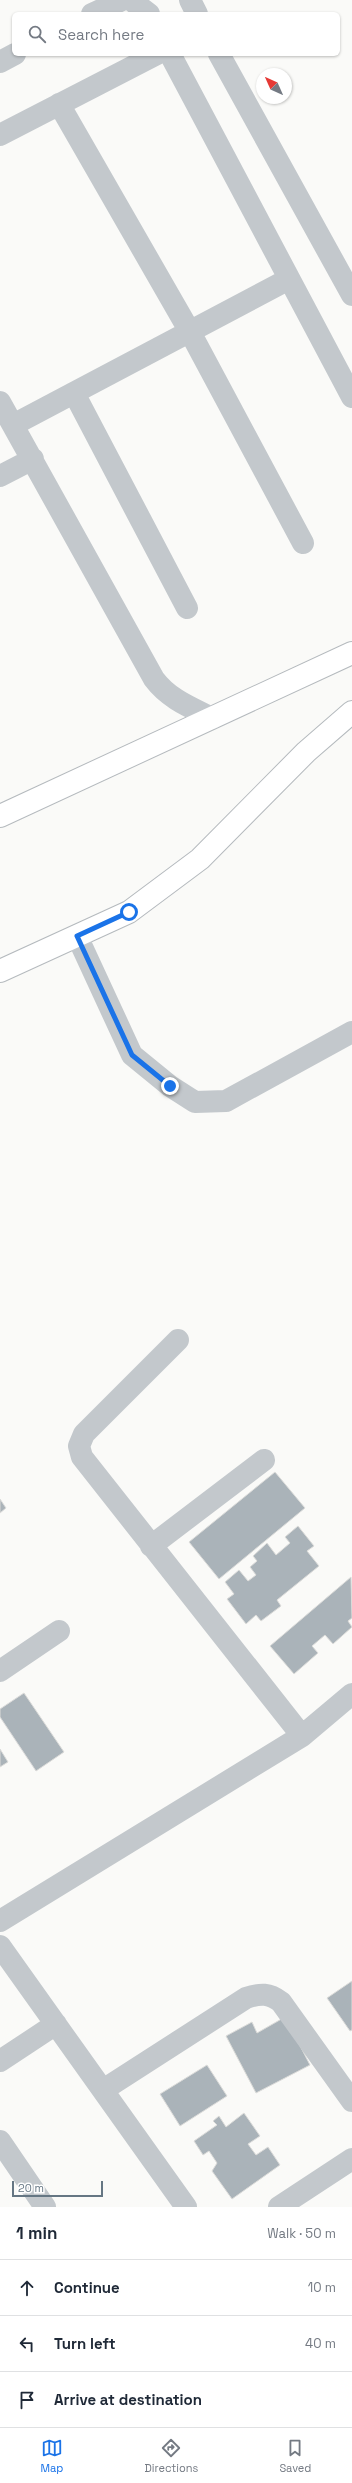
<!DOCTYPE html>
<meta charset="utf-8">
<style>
:root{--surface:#fff;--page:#f6f6f7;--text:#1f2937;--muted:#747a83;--line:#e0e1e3;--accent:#1a73e8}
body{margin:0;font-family:"Space Grotesk",sans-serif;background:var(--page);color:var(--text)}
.compass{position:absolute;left:256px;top:68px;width:36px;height:36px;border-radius:50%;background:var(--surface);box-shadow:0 1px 3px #0004;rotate:315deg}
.scale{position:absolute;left:12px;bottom:10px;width:91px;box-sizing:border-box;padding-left:4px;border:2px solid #657683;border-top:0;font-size:11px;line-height:14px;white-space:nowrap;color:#657683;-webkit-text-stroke:3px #fff;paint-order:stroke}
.stop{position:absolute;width:12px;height:12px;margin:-9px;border:3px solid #1a73e8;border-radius:50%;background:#fff}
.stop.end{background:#1a73e8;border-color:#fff;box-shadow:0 1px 4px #0008}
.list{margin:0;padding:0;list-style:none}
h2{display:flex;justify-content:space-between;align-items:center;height:52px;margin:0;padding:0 16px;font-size:17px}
h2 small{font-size:13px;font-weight:400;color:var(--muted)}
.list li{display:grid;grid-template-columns:26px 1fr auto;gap:12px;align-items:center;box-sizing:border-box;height:56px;padding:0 16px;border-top:1px solid var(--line)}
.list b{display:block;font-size:15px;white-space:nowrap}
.list em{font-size:13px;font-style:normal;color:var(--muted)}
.icon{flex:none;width:22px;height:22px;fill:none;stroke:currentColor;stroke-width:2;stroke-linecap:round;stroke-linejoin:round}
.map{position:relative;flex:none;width:352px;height:2207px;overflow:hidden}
.search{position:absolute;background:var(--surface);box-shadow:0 1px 3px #0004;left:12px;right:12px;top:12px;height:44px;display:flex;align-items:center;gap:10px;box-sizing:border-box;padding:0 14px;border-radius:6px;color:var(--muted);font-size:15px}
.sheet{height:220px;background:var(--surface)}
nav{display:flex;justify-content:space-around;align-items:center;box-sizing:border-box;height:56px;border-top:1px solid var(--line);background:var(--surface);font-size:11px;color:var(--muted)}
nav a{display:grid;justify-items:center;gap:2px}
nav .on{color:var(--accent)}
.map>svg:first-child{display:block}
</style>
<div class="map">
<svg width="352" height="2207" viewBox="0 0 352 2207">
<rect width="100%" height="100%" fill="#fafaf8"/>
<!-- building -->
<path fill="#aab3b9" stroke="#dcdcda" d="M 275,1472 L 305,1508 L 219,1579 L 189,1542 Z
M 0,1499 L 6,1508 L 0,1513 Z
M 298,1526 L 314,1546 L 307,1551 L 319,1566 L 277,1600 L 281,1606 L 261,1621 L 256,1615 L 246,1624 L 227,1599 L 234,1594 L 225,1582 L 239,1570 L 248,1581 L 256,1575 L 250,1567 L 257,1561 L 253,1556 L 267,1543 L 276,1555 L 290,1543 L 285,1537 Z
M 351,1577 L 352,1618 L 348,1621 L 352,1627 L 333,1644 L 325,1635 L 312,1646 L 318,1653 L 294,1674 L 270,1646 Z
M 24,1693 L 64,1752 L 36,1771 L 0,1717 L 0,1709 Z
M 0,1749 L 8,1762 L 0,1767 Z
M 352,1981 L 352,2030 L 350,2031 L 327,1998 Z
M 285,2017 L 310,2065 L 256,2093 L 226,2036 L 252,2022 L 257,2033 Z
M 207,2065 L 227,2096 L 180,2126 L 160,2094 Z
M 244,2113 L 260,2136 L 248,2144 L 256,2155 L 268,2147 L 280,2165 L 232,2199 L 212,2171 L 217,2163 L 209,2151 L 203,2155 L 194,2141 L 217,2125 L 213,2121 L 219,2116 L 226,2127 Z"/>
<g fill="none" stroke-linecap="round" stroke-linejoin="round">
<!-- major casing -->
<g stroke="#b5babe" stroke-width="24">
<path id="major" d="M 0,816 L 352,653
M 0,971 L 129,912 L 200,859 L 306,752 L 352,712"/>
</g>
<!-- minor -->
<path stroke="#c3c8cc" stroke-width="22" d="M 131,0 L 149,14
M 190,0 L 197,14
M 92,14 L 122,0
M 170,54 L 352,397
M 219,54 L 352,295
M 0,62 L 15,54
M 59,104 L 190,332 L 303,543
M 0,135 L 157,54
M 74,393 L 187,608
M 0,402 L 154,679 C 169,699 190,707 212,718
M 13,425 L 289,279
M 0,476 L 33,459
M 77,936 L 132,1055 L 170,1086 L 195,1102 L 226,1101 L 352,1032
M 178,1340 L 84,1434 L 79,1446 L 82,1457 L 302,1736
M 151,1546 L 264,1460
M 0,1671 L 59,1631
M 0,1921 L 302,1736 L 352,1694
M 0,1946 L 186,2207
M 0,2061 L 56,2024
M 103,2090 L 246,1998 C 261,1993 269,1993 281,2002 L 352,2101
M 0,2141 L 45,2207
M 279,2207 L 352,2159"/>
<!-- major -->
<use href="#major" stroke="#fff" stroke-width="22"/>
</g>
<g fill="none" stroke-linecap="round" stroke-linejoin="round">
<!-- route -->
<path stroke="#1a73e8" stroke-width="5" d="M 129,912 L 77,936 L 132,1055 L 170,1086"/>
</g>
</svg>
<svg class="compass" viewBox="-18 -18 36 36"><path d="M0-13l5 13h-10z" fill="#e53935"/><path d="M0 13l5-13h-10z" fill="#747a83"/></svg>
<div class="scale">20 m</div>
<div class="stop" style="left:129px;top:912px"></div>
<div class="stop end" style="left:170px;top:1086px"></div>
<div class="search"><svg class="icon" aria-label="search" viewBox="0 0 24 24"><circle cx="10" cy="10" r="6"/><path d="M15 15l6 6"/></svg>Search here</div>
</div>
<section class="sheet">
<h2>1 min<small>Walk · 50 m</small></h2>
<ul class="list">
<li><svg class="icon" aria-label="ahead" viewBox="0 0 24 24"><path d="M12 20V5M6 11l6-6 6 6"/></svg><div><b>Continue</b></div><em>10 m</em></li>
<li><svg class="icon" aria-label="left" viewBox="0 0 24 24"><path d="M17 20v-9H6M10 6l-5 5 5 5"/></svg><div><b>Turn left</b></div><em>40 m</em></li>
<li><svg class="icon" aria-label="arrive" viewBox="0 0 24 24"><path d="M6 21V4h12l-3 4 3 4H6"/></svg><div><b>Arrive at destination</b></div></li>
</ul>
</section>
<nav>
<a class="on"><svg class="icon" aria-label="map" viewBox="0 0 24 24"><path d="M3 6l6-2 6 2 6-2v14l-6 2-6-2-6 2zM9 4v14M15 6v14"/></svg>Map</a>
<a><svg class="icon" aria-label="directions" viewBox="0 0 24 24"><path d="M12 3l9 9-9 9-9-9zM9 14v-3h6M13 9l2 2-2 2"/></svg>Directions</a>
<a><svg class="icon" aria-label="saved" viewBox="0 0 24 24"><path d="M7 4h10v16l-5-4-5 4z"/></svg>Saved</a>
</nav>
